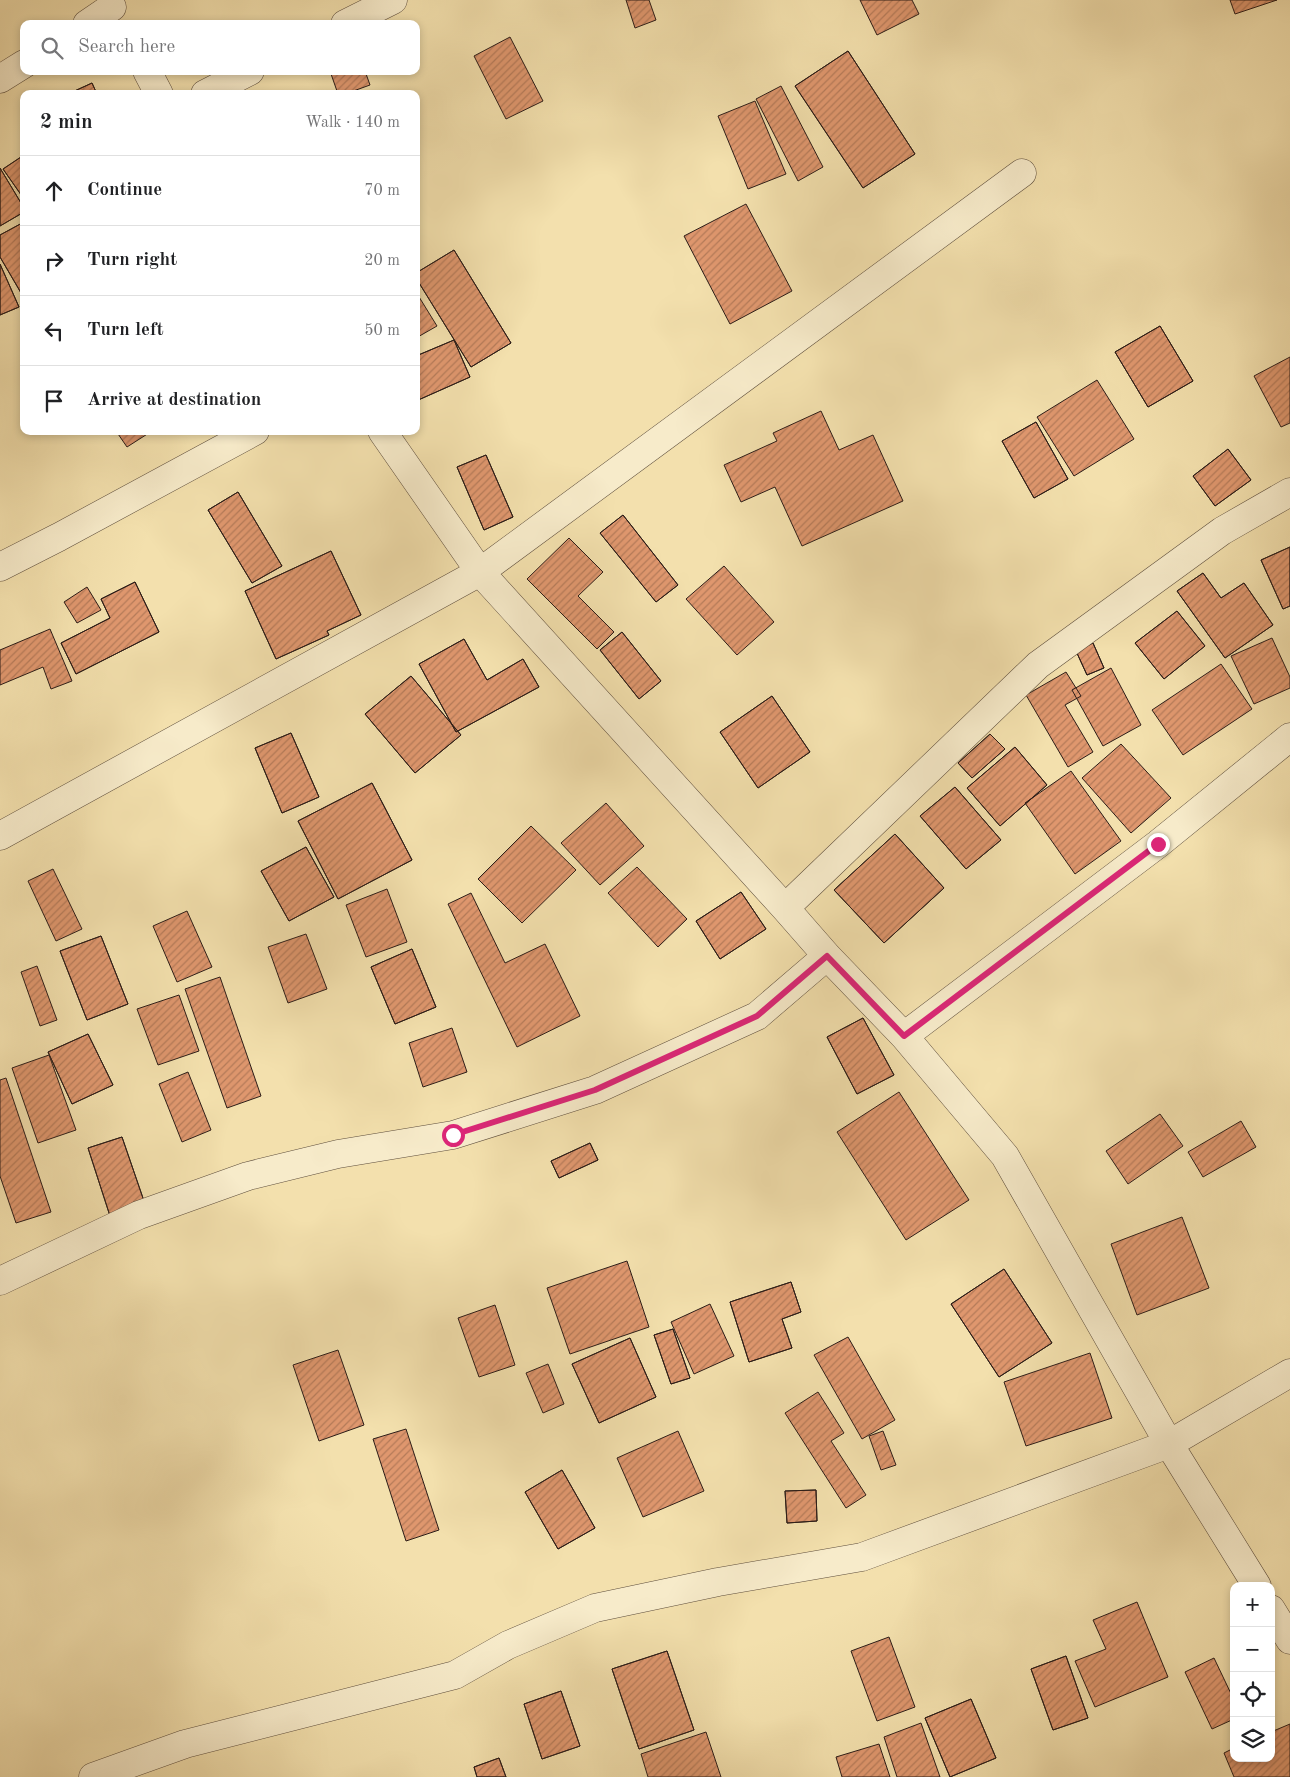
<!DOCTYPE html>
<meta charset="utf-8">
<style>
:root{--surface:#fff;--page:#f6f6f6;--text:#202124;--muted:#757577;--line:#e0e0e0}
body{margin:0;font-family:"Old Standard TT",serif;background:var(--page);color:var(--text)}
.controls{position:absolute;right:15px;bottom:15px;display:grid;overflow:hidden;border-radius:10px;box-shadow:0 2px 8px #0003}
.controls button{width:45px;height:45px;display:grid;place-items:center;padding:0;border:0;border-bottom:1px solid var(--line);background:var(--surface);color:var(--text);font:25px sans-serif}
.stop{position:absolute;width:15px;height:15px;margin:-11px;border:4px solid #db2777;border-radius:50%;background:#fff}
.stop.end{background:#db2777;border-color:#fff;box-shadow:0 1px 5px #0008}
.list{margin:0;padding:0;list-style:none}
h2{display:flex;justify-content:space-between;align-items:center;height:65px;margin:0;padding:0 20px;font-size:21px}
h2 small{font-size:16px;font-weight:400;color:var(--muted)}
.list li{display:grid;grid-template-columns:32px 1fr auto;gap:15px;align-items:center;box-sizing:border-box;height:70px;padding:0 20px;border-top:1px solid var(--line)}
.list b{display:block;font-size:19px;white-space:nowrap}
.list em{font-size:16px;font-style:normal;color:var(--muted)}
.icon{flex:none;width:28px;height:28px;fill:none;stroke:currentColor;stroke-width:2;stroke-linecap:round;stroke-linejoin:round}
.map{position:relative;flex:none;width:1290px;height:1777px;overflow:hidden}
.search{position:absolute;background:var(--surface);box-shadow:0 2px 8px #0003;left:20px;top:20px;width:400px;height:55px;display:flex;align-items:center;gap:12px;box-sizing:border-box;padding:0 18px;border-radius:10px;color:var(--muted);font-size:19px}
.panel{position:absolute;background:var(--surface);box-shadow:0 2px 8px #0003;left:20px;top:90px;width:400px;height:345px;border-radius:10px}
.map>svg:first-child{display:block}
</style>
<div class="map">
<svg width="1290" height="1777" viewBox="0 0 1290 1777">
<defs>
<pattern id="building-hatch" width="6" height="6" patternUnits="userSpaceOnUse" patternTransform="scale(1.25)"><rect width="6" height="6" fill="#df976e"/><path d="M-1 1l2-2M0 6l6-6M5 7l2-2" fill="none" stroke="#b57b59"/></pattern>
</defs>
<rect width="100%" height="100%" fill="#f3e0ad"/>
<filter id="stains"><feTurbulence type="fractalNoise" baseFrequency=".004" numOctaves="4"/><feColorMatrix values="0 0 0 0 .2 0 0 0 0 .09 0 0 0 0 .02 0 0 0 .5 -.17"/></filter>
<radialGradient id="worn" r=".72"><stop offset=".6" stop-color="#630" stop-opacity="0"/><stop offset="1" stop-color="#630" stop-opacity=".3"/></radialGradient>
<!-- building -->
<path fill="url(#building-hatch)" stroke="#2c1d18" d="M 626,0 L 649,0 L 656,20 L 635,28 Z
M 860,0 L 912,0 L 919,14 L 877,35 Z
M 1230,0 L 1277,0 L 1235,14 Z
M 510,37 L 543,101 L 506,119 L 474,56 Z
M 848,51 L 915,154 L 863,188 L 795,86 Z
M 848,51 L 915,154 L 863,188 L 795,86 Z
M 330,71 L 365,71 L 370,85 L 345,94 L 338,94 Z
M 92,83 L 97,94 L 68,94 Z
M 92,83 L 97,94 L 68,94 Z
M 781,86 L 823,167 L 798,181 L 756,99 Z
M 755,101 L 786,174 L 748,189 L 718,116 Z
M 24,155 L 24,199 L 3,169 Z
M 24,155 L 24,199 L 3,169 Z
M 0,168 L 24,208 L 24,212 L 0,226 Z
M 0,168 L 24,208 L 24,212 L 0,226 Z
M 746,204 L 792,291 L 730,324 L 684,236 Z
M 24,222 L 24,298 L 0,257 L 0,235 Z
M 24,222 L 24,298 L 0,257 L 0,235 Z
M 454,250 L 511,343 L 471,367 L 416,278 L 416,273 Z
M 454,250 L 511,343 L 471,367 L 416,278 L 416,273 Z
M 0,264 L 19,307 L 0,315 Z
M 0,264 L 19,307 L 0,315 Z
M 416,292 L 437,326 L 416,338 Z
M 1160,326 L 1193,381 L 1148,407 L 1115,352 Z
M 1160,326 L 1193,381 L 1148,407 L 1115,352 Z
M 454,340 L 470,377 L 416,401 L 416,356 Z
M 454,340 L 470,377 L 416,401 L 416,356 Z
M 1290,357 L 1290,423 L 1281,427 L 1254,376 Z
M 1097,380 L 1134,439 L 1074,476 L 1037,417 Z
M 821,411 L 839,450 L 873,435 L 903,501 L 802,546 L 775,487 L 741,502 L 724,465 L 777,441 L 773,433 Z
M 1036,422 L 1068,479 L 1034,498 L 1002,441 Z
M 1036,422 L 1068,479 L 1034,498 L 1002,441 Z
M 116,431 L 152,431 L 127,447 Z
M 1228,449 L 1251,480 L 1215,506 L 1193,476 Z
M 1228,449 L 1251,480 L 1215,506 L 1193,476 Z
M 486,455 L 513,517 L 484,530 L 457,467 Z
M 486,455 L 513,517 L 484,530 L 457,467 Z
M 238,492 L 282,566 L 252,583 L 208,510 Z
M 238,492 L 282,566 L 252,583 L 208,510 Z
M 623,515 L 678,585 L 656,602 L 600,533 Z
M 623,515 L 678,585 L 656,602 L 600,533 Z
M 569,538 L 603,572 L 578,596 L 614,632 L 597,649 L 527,579 Z
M 1290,547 L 1290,606 L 1283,609 L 1261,560 Z
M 1290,547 L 1290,606 L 1283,609 L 1261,560 Z
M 331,551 L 361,615 L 327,631 L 329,635 L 276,659 L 245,591 Z
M 331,551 L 361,615 L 327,631 L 329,635 L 276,659 L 245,591 Z
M 724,566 L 774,622 L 737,655 L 686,599 Z
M 1203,573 L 1221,598 L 1244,583 L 1273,625 L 1225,658 L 1177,591 Z
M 1203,573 L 1221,598 L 1244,583 L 1273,625 L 1225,658 L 1177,591 Z
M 135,582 L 159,632 L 76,674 L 61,643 L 110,618 L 101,599 Z
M 135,582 L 159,632 L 76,674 L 61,643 L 110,618 L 101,599 Z
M 87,587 L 101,610 L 77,623 L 64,602 Z
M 1177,611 L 1205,646 L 1164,679 L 1135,643 Z
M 1177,611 L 1205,646 L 1164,679 L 1135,643 Z
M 50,629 L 72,681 L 51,689 L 43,667 L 0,685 L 0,650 Z
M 622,632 L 661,681 L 639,699 L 600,650 Z
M 622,632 L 661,681 L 639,699 L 600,650 Z
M 1272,638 L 1290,677 L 1290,688 L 1254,704 L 1231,656 Z
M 464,639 L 487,680 L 523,659 L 539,687 L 456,732 L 419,664 Z
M 464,639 L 487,680 L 523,659 L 539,687 L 456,732 L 419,664 Z
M 1093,643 L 1104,668 L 1087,675 L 1076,651 Z
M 1093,643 L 1104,668 L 1087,675 L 1076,651 Z
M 1221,664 L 1252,709 L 1183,755 L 1152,710 Z
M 1111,668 L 1141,725 L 1103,746 L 1072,690 Z
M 1066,672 L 1081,696 L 1065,705 L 1093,752 L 1068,767 L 1026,695 Z
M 411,676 L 461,735 L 415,773 L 365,714 Z
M 411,676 L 461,735 L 415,773 L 365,714 Z
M 772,696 L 810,752 L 758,788 L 720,732 Z
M 772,696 L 810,752 L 758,788 L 720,732 Z
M 291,733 L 319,797 L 282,813 L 255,748 Z
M 291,733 L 319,797 L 282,813 L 255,748 Z
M 990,734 L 1005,749 L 972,778 L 958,763 Z
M 990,734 L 1005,749 L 972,778 L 958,763 Z
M 1121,744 L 1171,798 L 1131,833 L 1082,778 Z
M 1015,747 L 1047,785 L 1000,826 L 967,788 Z
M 1015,747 L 1047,785 L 1000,826 L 967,788 Z
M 1071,771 L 1121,841 L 1075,874 L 1025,803 Z
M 372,783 L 412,860 L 338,899 L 298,821 Z
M 372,783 L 412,860 L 338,899 L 298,821 Z
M 955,787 L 1001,840 L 966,869 L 920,816 Z
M 955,787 L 1001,840 L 966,869 L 920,816 Z
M 606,803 L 644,846 L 600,885 L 561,843 Z
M 531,826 L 576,870 L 522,923 L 478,879 Z
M 895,834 L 944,888 L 884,943 L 834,890 Z
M 895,834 L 944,888 L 884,943 L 834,890 Z
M 306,847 L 334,897 L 289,921 L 261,871 Z
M 306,847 L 334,897 L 289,921 L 261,871 Z
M 637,867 L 687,919 L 658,947 L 608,893 Z
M 53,869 L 82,929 L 56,941 L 28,881 Z
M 387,889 L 407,942 L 366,957 L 346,905 Z
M 741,892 L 766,929 L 720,959 L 696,921 Z
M 741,892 L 766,929 L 720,959 L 696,921 Z
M 471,893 L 505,963 L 545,944 L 580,1016 L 517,1047 L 448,904 Z
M 187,911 L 212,967 L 177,982 L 153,926 Z
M 306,934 L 327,989 L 288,1003 L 268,947 Z
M 101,936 L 128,1004 L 87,1020 L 60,951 Z
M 101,936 L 128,1004 L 87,1020 L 60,951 Z
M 412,949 L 436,1007 L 395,1024 L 371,967 Z
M 412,949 L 436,1007 L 395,1024 L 371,967 Z
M 37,966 L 57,1020 L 40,1026 L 21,972 Z
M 220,977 L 261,1096 L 227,1108 L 185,989 Z
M 179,995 L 199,1051 L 158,1065 L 137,1009 Z
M 863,1018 L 894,1075 L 857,1094 L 827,1037 Z
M 863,1018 L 894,1075 L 857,1094 L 827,1037 Z
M 452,1028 L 467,1072 L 423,1087 L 409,1043 Z
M 88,1034 L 113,1085 L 72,1104 L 48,1052 Z
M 88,1034 L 113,1085 L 72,1104 L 48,1052 Z
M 49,1055 L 76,1130 L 38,1143 L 12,1068 Z
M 188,1072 L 211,1130 L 182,1142 L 159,1084 Z
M 6,1078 L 51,1212 L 16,1223 L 0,1176 L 0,1080 Z
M 899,1092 L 969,1200 L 906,1240 L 837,1132 Z
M 1160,1114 L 1183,1146 L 1128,1184 L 1106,1151 Z
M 1241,1121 L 1256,1147 L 1203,1177 L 1188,1152 Z
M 122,1137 L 145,1204 L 110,1216 L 88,1148 Z
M 122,1137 L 145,1204 L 110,1216 L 88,1148 Z
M 590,1143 L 598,1160 L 559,1178 L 551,1161 Z
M 590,1143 L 598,1160 L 559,1178 L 551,1161 Z
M 1182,1217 L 1209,1288 L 1137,1315 L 1111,1244 Z
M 627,1261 L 649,1327 L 570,1354 L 547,1288 Z
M 1004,1269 L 1052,1343 L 999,1377 L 951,1304 Z
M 1004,1269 L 1052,1343 L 999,1377 L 951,1304 Z
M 791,1282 L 801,1312 L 782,1319 L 792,1348 L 749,1362 L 730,1302 Z
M 791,1282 L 801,1312 L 782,1319 L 792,1348 L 749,1362 L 730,1302 Z
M 710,1304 L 734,1356 L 694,1374 L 671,1322 Z
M 495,1305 L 515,1365 L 479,1377 L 458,1318 Z
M 673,1329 L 690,1378 L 671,1384 L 654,1335 Z
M 673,1329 L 690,1378 L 671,1384 L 654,1335 Z
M 848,1337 L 895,1420 L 862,1439 L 814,1355 Z
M 630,1338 L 656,1397 L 599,1423 L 572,1364 Z
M 630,1338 L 656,1397 L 599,1423 L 572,1364 Z
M 338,1350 L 364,1425 L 319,1441 L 293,1365 Z
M 1090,1353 L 1112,1418 L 1026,1446 L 1004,1382 Z
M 548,1364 L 564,1404 L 543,1413 L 526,1373 Z
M 818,1392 L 844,1433 L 831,1441 L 866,1495 L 846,1508 L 785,1413 Z
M 406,1429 L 439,1530 L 406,1541 L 373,1439 Z
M 678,1431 L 704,1491 L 643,1517 L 617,1458 Z
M 883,1431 L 896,1465 L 881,1470 L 869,1436 Z
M 562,1470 L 595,1528 L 558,1549 L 525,1492 Z
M 562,1470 L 595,1528 L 558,1549 L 525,1492 Z
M 816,1490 L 817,1521 L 787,1523 L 785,1491 Z
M 816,1490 L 817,1521 L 787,1523 L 785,1491 Z
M 1137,1602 L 1168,1677 L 1095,1707 L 1075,1661 L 1106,1649 L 1093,1620 Z
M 889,1637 L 915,1707 L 877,1721 L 851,1651 Z
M 667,1651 L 694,1730 L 639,1749 L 612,1669 Z
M 667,1651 L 694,1730 L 639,1749 L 612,1669 Z
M 1066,1656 L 1088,1718 L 1053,1730 L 1031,1669 Z
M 1066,1656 L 1088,1718 L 1053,1730 L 1031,1669 Z
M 1214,1658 L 1234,1700 L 1234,1719 L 1212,1729 L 1185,1672 Z
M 561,1691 L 580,1746 L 542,1759 L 524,1704 Z
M 561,1691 L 580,1746 L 542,1759 L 524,1704 Z
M 971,1699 L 996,1758 L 950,1777 L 925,1718 Z
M 971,1699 L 996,1758 L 950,1777 L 925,1718 Z
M 921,1723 L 940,1777 L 897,1777 L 884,1737 Z
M 1290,1724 L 1290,1777 L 1234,1777 L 1224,1753 L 1234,1748 L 1234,1758 L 1271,1758 L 1271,1732 Z
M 706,1732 L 721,1777 L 648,1777 L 641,1754 Z
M 879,1744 L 890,1777 L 842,1777 L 836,1757 Z
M 499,1758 L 506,1777 L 477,1777 L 474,1767 Z
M 499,1758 L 506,1777 L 477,1777 L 474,1767 Z"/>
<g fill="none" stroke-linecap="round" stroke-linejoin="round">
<!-- minor casing -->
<g stroke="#5e4e3d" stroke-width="29">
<path id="minor" d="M 87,24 L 112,7
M 345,24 L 393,0
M 147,71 L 159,94
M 0,79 L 24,64
M 205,94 L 250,71
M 382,431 L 480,572 L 785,908 L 827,956 L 904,1036 L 1005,1156 L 1169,1444 L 1257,1586
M 0,567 L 59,537 L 255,431
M 0,836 L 480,572 L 1022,173
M 785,908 L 1038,665 L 1222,531 L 1290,492
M 904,1036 L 1158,844 L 1290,737
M 0,1281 L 139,1215 L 248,1176 L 338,1154 L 453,1135 L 595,1090 L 757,1016 L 827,956
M 1271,1609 L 1290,1640
M 93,1777 L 185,1744 L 455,1675 L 508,1645 L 595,1608 L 718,1582 L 862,1557 L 1169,1444 L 1290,1373"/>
</g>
<!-- minor -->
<use href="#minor" stroke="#f7ebca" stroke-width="28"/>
</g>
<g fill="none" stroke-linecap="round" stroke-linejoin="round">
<!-- route -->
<path stroke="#db2777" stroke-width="6" d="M 453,1135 L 595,1090 L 757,1016 L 827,956 L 904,1036 L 1158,844"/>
</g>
<rect width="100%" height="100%" filter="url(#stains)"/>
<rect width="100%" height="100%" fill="url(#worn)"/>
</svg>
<div class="controls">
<button>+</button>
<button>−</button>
<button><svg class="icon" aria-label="locate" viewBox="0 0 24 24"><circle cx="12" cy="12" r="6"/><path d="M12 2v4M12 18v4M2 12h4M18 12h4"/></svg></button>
<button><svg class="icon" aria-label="layers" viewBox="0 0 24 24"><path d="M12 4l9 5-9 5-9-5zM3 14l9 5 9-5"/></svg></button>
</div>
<div class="stop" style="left:453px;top:1135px"></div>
<div class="stop end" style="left:1158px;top:844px"></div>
<div class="search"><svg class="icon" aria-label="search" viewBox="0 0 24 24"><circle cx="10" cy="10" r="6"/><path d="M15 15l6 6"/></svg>Search here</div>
<section class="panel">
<h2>2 min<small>Walk · 140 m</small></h2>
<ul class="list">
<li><svg class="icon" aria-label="ahead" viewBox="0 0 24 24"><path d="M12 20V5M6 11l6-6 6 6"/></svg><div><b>Continue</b></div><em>70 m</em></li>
<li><svg class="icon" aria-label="right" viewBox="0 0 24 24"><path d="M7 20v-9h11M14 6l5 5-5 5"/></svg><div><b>Turn right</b></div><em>20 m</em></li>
<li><svg class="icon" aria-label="left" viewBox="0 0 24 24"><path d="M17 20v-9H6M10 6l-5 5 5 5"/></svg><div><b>Turn left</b></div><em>50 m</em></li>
<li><svg class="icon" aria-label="arrive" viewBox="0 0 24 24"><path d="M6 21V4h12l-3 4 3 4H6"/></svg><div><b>Arrive at destination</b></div></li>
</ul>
</section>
</div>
